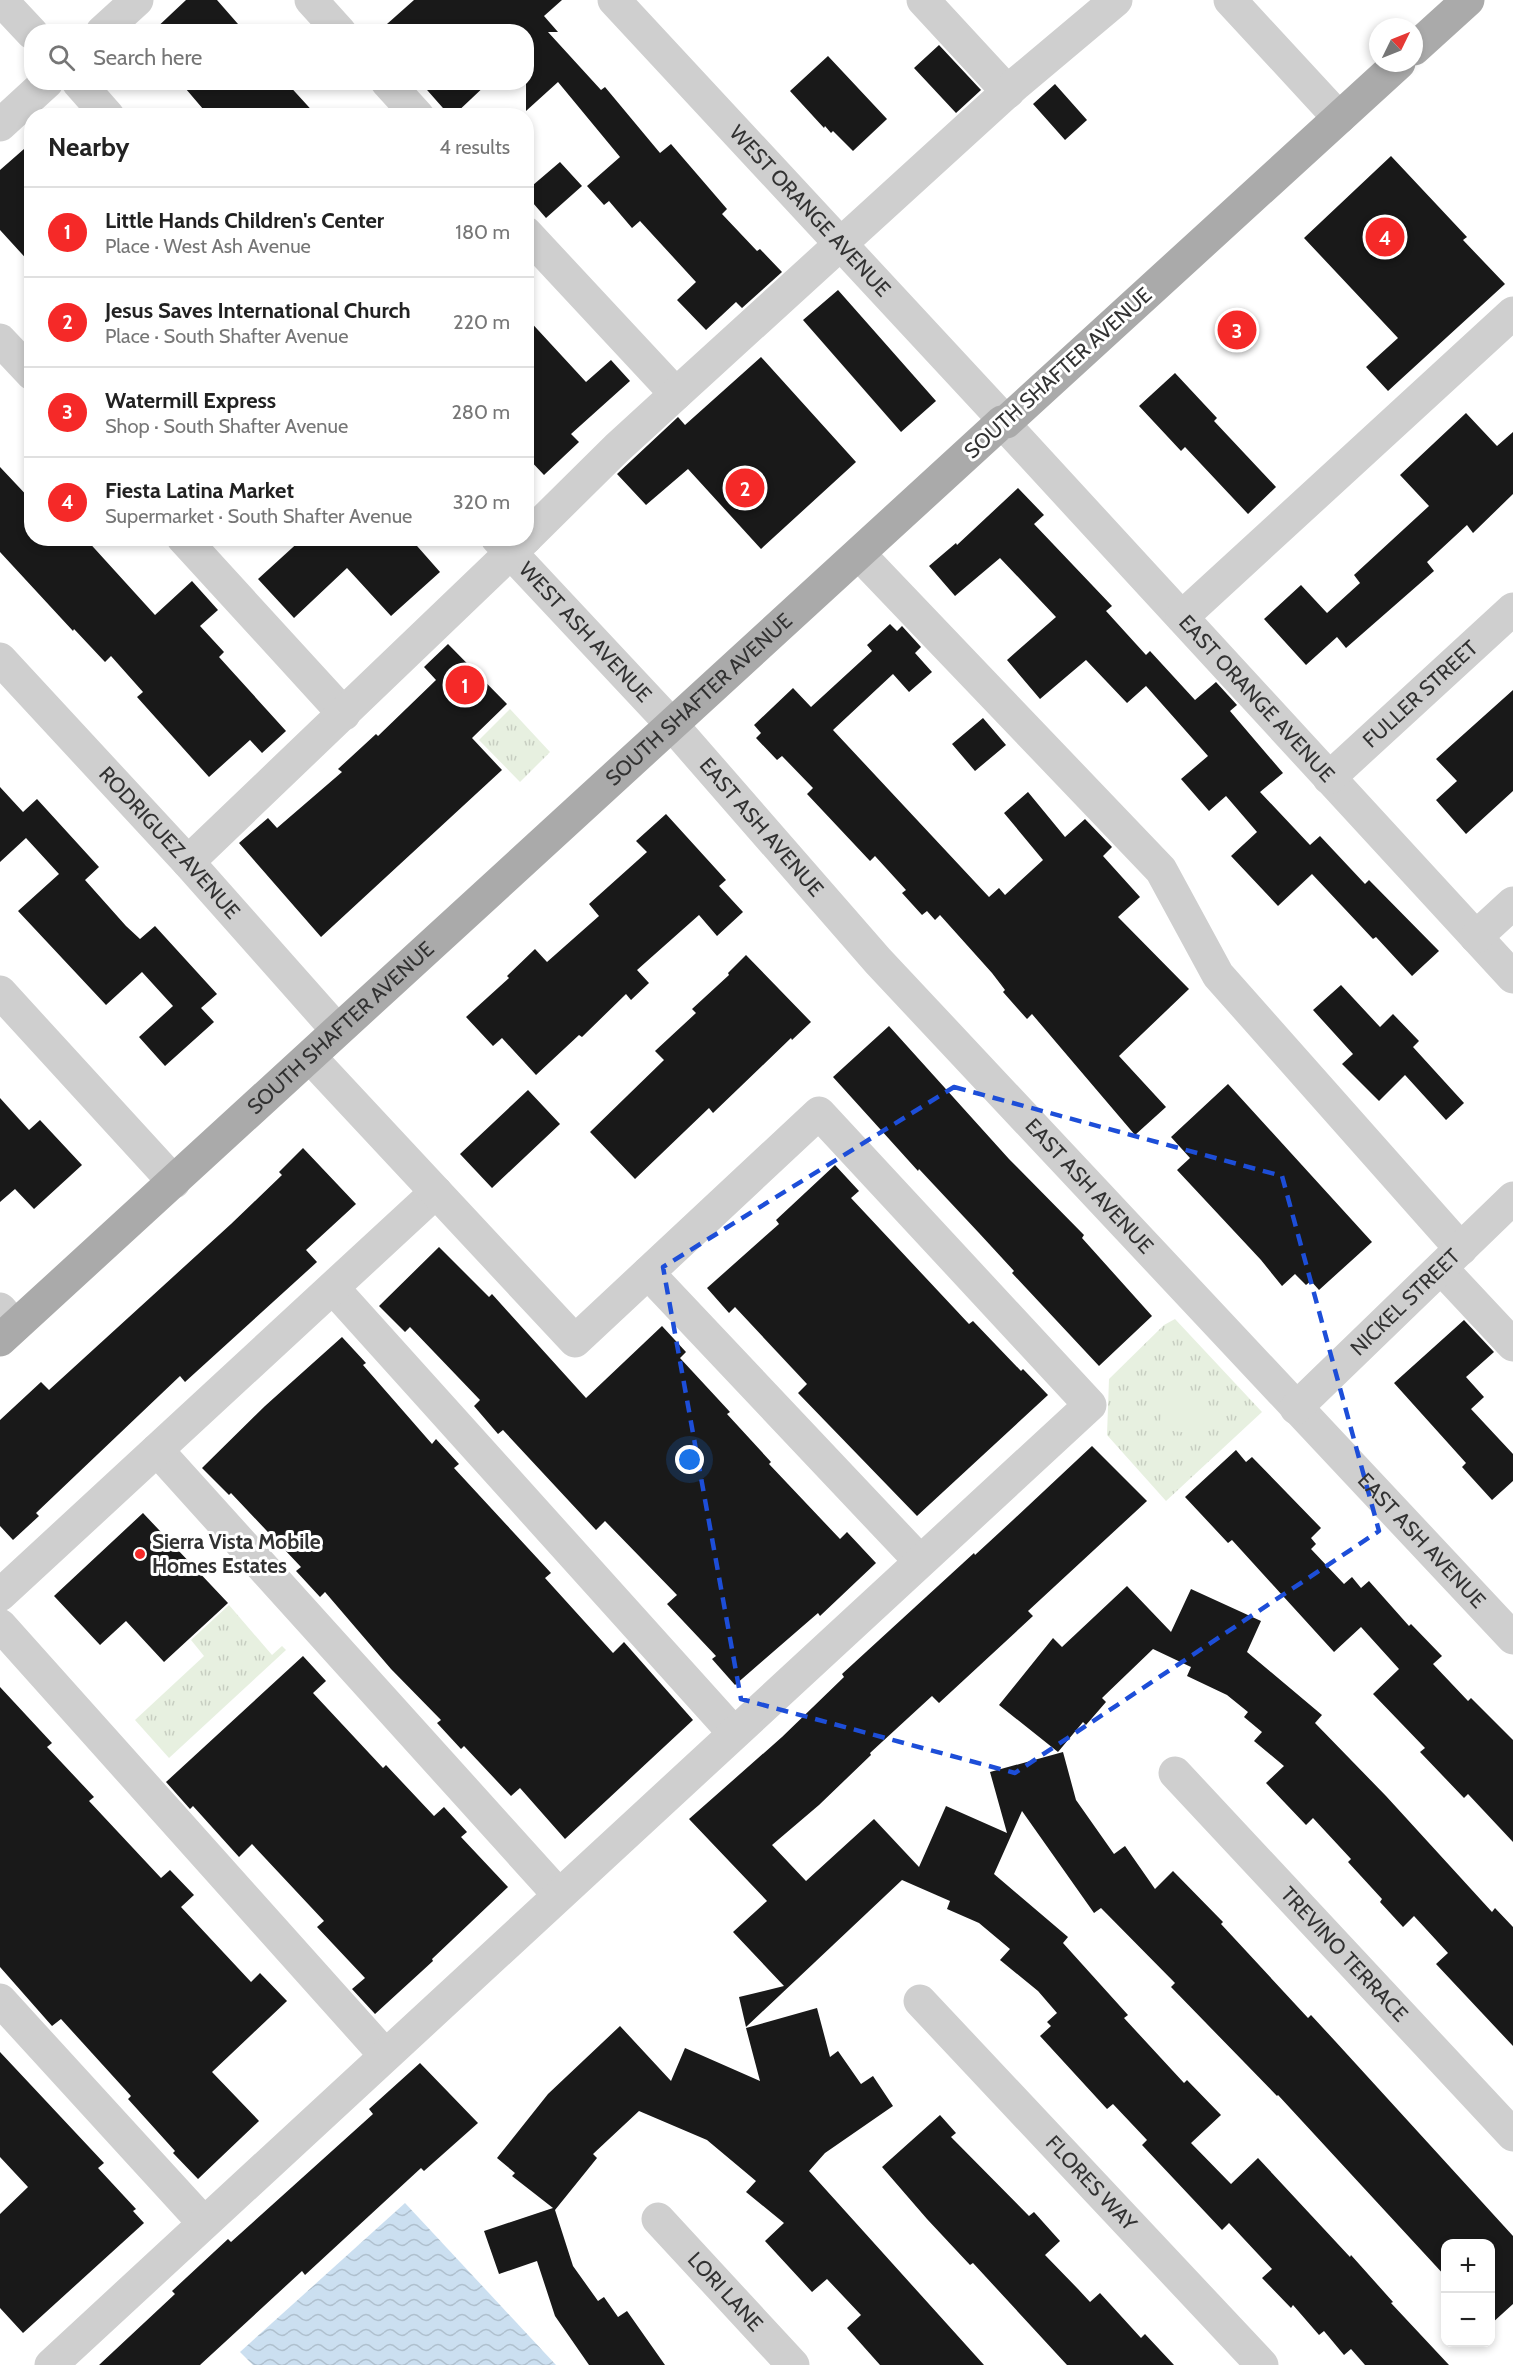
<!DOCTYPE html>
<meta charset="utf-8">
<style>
:root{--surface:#fff;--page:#f2f2f2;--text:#222;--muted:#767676;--line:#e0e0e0;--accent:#f52928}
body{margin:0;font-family:Cabin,sans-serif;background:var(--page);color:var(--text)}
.controls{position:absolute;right:18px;bottom:18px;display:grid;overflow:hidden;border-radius:12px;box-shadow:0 3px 9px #0003}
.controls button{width:54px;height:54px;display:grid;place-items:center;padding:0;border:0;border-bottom:2px solid var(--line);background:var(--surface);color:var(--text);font:30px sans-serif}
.compass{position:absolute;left:1369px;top:18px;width:54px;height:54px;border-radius:50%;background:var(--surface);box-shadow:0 3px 9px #0003;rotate:47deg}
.you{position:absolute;left:690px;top:1460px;width:21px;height:21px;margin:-15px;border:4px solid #fff;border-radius:50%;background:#1a73e8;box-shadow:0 0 0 9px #1a73e833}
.badge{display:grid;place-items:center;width:39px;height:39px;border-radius:50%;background:var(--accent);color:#fff;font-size:20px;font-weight:700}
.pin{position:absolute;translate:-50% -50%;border:3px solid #fff;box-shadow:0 2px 6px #0006}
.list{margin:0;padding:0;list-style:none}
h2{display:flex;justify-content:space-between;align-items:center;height:78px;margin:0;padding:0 24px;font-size:26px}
h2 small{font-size:20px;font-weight:400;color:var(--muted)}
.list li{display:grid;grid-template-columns:39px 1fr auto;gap:18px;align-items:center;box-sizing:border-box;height:90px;padding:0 24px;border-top:2px solid var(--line)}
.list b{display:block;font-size:22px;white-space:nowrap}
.list p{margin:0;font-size:20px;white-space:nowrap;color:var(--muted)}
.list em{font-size:20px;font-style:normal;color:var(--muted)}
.icon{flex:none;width:33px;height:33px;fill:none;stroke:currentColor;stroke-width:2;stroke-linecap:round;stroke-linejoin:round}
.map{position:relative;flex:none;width:1513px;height:2365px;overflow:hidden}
.search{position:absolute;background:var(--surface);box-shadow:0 3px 9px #0003;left:24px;top:24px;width:510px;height:66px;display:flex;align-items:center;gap:15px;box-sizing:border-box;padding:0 21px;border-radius:24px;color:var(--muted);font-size:22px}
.panel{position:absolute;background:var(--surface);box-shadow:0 3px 9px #0003;left:24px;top:108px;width:510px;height:438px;border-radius:24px}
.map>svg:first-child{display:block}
</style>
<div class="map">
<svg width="1513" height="2365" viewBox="0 0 1513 2365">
<defs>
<pattern id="grass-tufts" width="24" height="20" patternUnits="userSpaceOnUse" patternTransform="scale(1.5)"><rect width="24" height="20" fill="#e7f0e0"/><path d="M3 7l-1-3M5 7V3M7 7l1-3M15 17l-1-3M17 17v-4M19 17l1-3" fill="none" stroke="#c7cec1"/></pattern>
<pattern id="water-waves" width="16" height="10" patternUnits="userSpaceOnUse" patternTransform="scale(1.5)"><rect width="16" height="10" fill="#cbdff0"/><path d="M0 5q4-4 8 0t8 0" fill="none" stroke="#afc0ce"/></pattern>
</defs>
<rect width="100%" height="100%" fill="#fff"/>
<!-- grass -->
<path fill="url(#grass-tufts)" d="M 510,709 L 550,752 L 520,782 L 479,740 Z
M 1175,1319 L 1262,1412 L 1166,1501 L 1107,1435 L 1109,1379 L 1164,1325 Z
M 229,1605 L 272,1655 L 282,1646 L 286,1650 L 169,1758 L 135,1720 L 204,1656 L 191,1640 Z"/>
<!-- garden -->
<path fill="#e7f0e0" d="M 1165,1389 L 1207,1395 L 1202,1435 L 1159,1429 Z"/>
<!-- water -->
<path fill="url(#water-waves)" d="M 405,2203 L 556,2365 L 253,2365 L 240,2352 Z"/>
<!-- building -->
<path fill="#191919" d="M 186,0 L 217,0 L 245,32 L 152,32 Z
M 414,0 L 562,0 L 544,16 L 558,32 L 548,32 L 601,90 L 605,87 L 660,153 L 671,144 L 727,209 L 722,214 L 757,251 L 760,249 L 782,272 L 742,308 L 736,302 L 706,330 L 677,300 L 696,282 L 640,221 L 632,228 L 609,201 L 604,205 L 587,186 L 620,157 L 558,82 L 526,111 L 526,32 L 378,32 Z
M 939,45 L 981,90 L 956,113 L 914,68 Z
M 828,56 L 887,119 L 853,151 L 833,131 L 831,133 L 825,126 L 824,128 L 790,91 Z
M 180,82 L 286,82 L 317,116 L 209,116 Z
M 420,82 L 489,82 L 453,116 L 450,116 Z
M 1055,84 L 1087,120 L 1065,140 L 1033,104 Z
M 32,142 L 32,265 L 0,230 L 0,170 Z
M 1391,156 L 1467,237 L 1463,240 L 1505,284 L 1388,391 L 1366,367 L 1398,338 L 1304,238 Z
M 560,162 L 582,186 L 546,218 L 526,195 L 526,191 Z
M 838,290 L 936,401 L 901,432 L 803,320 Z
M 526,317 L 586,382 L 611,360 L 630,381 L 571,434 L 579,442 L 544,475 L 526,456 Z
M 761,357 L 856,462 L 761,549 L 688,469 L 646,505 L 617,474 L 678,417 L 685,425 Z
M 1175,373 L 1217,418 L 1214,421 L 1276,487 L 1248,514 L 1185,447 L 1181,451 L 1139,406 Z
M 1466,413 L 1497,446 L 1513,432 L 1513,494 L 1473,533 L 1467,525 L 1427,562 L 1434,571 L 1346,648 L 1337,637 L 1306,665 L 1264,619 L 1301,585 L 1327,613 L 1360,583 L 1354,575 L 1429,506 L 1400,475 Z
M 0,467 L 32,501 L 32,538 L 85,538 L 155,615 L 192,581 L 218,610 L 200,626 L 224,652 L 219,657 L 286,731 L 262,753 L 250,740 L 209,777 L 137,697 L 143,692 L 111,656 L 105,662 L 74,629 L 73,631 L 0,552 Z
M 1018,488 L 1044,515 L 1034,524 L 1112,606 L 1106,611 L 1146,655 L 1150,651 L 1195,700 L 1216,682 L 1237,705 L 1230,711 L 1283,773 L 1260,792 L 1310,845 L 1320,836 L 1365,884 L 1369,880 L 1439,951 L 1412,976 L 1376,937 L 1373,939 L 1312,874 L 1278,906 L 1231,856 L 1257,832 L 1226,796 L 1209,811 L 1181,779 L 1208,756 L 1146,686 L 1127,703 L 1086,660 L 1040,699 L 1007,660 L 1056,617 L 1000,558 L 955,596 L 929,566 L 956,543 L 957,545 Z
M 303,538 L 410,538 L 440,572 L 391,616 L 347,568 L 294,618 L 258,579 Z
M 890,624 L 897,631 L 902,626 L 921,647 L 915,653 L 932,672 L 909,692 L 893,674 L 833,730 L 989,897 L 999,888 L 1005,895 L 1043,860 L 1004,813 L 1028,792 L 1065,837 L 1085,819 L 1112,847 L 1103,856 L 1140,897 L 1118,917 L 1189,989 L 1119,1056 L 1166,1107 L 1135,1135 L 1032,1014 L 1027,1019 L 1003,992 L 1005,990 L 992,973 L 940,915 L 935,920 L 927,911 L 922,915 L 902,893 L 906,890 L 875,856 L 870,861 L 807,794 L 813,788 L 782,756 L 777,760 L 756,738 L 761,733 L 754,725 L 793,688 L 811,707 L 872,651 L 867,645 Z
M 448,644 L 507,704 L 472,738 L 502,770 L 321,937 L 239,843 L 268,818 L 277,828 L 342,772 L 338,769 L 376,734 L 378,736 L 436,680 L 424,667 Z
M 1513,690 L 1513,791 L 1466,834 L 1436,800 L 1457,781 L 1436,759 Z
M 983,718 L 1006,745 L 975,771 L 952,744 Z
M 0,787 L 23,812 L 37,799 L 99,867 L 85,880 L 126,926 L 140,939 L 155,926 L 217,994 L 201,1008 L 214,1022 L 165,1066 L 139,1037 L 173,1006 L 142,972 L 106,1005 L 18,911 L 59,874 L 26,838 L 0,862 Z
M 666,814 L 726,880 L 719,886 L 743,912 L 717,936 L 699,915 L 637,970 L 649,983 L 631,1000 L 626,994 L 582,1037 L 579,1035 L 536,1075 L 502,1038 L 493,1046 L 466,1017 L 509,978 L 507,976 L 535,949 L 547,962 L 599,916 L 589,904 L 647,852 L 636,841 Z
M 746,955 L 811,1022 L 792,1040 L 791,1038 L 713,1113 L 709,1108 L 635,1179 L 590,1132 L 664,1060 L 655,1051 L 696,1013 L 692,1009 L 729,975 L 728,973 Z
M 1341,985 L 1380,1027 L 1393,1014 L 1419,1041 L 1413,1047 L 1464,1103 L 1446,1120 L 1405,1075 L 1379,1101 L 1342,1064 L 1353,1054 L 1313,1010 Z
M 889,1026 L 1009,1159 L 1084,1235 L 1082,1238 L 1152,1316 L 1099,1366 L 1012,1273 L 1014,1271 L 979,1233 L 919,1169 L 918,1171 L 833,1077 Z
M 1228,1084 L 1372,1242 L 1319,1290 L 1311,1281 L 1306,1285 L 1295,1274 L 1282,1286 L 1261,1260 L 1177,1170 L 1190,1158 L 1171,1137 Z
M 528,1090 L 560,1124 L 492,1188 L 460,1154 Z
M 0,1098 L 29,1130 L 40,1120 L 82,1165 L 34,1209 L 15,1189 L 0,1202 Z
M 303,1148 L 356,1204 L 306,1250 L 317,1262 L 185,1382 L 180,1376 L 36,1513 L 39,1516 L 13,1540 L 0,1526 L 0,1420 L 41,1382 L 49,1390 L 231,1224 L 282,1175 L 279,1172 Z
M 835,1165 L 859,1191 L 851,1198 L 969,1324 L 973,1321 L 1021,1371 L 1023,1369 L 1048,1395 L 917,1516 L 798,1393 L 807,1384 L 735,1307 L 729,1313 L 707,1288 L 779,1224 L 776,1220 Z
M 439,1247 L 489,1297 L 492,1294 L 586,1398 L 662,1326 L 686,1352 L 680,1358 L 730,1412 L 727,1414 L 771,1462 L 769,1464 L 840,1539 L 847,1532 L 876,1563 L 820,1616 L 818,1613 L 735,1685 L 712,1659 L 716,1656 L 667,1604 L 677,1595 L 605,1521 L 596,1530 L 503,1430 L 498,1434 L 474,1406 L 480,1400 L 410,1327 L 405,1332 L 379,1306 Z
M 1464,1320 L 1494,1352 L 1466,1377 L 1484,1397 L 1471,1409 L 1513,1454 L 1513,1481 L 1492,1500 L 1462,1467 L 1466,1463 L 1394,1383 Z
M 342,1337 L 366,1363 L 363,1365 L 432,1444 L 436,1439 L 459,1464 L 454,1468 L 551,1573 L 545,1578 L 613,1653 L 624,1642 L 693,1720 L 565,1839 L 520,1788 L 511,1796 L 464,1746 L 461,1749 L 437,1723 L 441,1720 L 391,1669 L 325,1592 L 320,1597 L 296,1571 L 301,1567 L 231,1493 L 229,1495 L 202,1468 L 265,1406 Z
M 1092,1446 L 1147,1501 L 1028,1611 L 1033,1616 L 939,1703 L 932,1696 L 870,1753 L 871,1755 L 819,1805 L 772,1845 L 806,1881 L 874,1819 L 919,1867 L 946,1806 L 1007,1833 L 990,1772 L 1063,1752 L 1076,1800 L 1114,1854 L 1125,1846 L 1155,1889 L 1173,1871 L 1223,1922 L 1221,1924 L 1308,2018 L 1311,2015 L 1335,2041 L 1513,2236 L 1513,2304 L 1491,2324 L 1491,2244 L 1446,2244 L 1446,2277 L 1278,2095 L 1277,2096 L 1171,1987 L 1175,1983 L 1101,1908 L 1094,1913 L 1022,1811 L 994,1874 L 1068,1937 L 1063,1943 L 1128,2015 L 1124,2018 L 1184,2083 L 1187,2080 L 1221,2115 L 1191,2143 L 1231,2184 L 1258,2158 L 1350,2257 L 1351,2255 L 1393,2302 L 1391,2303 L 1449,2365 L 1365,2365 L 1351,2349 L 1344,2355 L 1324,2331 L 1319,2335 L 1293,2305 L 1291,2308 L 1262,2278 L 1272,2269 L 1229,2223 L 1222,2230 L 1142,2145 L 1147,2140 L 1113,2104 L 1107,2109 L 1040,2036 L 1051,2026 L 1047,2022 L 1057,2013 L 1038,1991 L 1000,1960 L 1010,1949 L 979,1923 L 947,1909 L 950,1901 L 902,1880 L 746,2027 L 739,1997 L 784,1986 L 733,1932 L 767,1901 L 689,1819 L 782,1737 L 844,1677 L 842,1674 L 974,1553 L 975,1555 L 1013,1520 Z
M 1236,1450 L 1246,1462 L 1252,1457 L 1321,1528 L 1311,1538 L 1316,1544 L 1311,1549 L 1344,1584 L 1352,1577 L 1361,1588 L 1369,1581 L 1409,1626 L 1411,1624 L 1442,1656 L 1433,1664 L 1468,1701 L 1471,1698 L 1513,1740 L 1513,1842 L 1468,1794 L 1464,1798 L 1420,1752 L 1425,1748 L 1373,1694 L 1399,1669 L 1361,1627 L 1334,1652 L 1232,1540 L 1228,1543 L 1185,1497 Z
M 143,1513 L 228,1603 L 164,1662 L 126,1621 L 100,1645 L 54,1596 Z
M 1127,1586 L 1171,1632 L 1191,1589 L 1261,1621 L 1247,1652 L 1322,1715 L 1315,1723 L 1386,1796 L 1492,1912 L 1495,1908 L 1513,1927 L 1513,2046 L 1436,1964 L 1448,1953 L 1414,1916 L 1403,1927 L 1380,1902 L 1382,1899 L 1348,1862 L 1351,1859 L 1313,1818 L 1306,1825 L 1266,1783 L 1284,1766 L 1254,1741 L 1262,1732 L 1244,1717 L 1248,1712 L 1227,1695 L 1187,1676 L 1191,1667 L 1153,1649 L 1102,1698 L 1106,1702 L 1086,1725 L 1083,1722 L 1058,1752 L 999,1705 L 1053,1638 L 1062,1647 Z
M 303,1656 L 326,1681 L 313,1693 L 383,1768 L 386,1765 L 434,1816 L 444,1807 L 467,1832 L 461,1837 L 508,1887 L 432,1959 L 433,1961 L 375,2014 L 352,1989 L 365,1978 L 317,1927 L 324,1921 L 252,1844 L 239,1857 L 193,1806 L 190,1809 L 166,1782 Z
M 0,1687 L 52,1743 L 47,1747 L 94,1797 L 89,1801 L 161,1878 L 170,1870 L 194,1895 L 181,1907 L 251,1982 L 260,1973 L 287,2001 L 212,2072 L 259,2121 L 198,2179 L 173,2153 L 175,2151 L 128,2099 L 131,2096 L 61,2019 L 52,2026 L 0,1967 Z
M 817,2008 L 830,2057 L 838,2051 L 861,2084 L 873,2076 L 893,2106 L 825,2153 L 809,2171 L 984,2365 L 880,2365 L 847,2328 L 861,2315 L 827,2279 L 812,2292 L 765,2241 L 784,2223 L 746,2192 L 756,2181 L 707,2140 L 639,2111 L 593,2154 L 597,2158 L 555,2210 L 573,2266 L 598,2301 L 604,2297 L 618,2317 L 627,2311 L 665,2365 L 589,2365 L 555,2316 L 537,2261 L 499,2274 L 484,2231 L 553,2208 L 512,2176 L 515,2173 L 497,2158 L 548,2094 L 620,2026 L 671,2081 L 685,2048 L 760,2081 L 746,2028 Z
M 0,2052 L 104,2163 L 98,2168 L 136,2209 L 133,2211 L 144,2223 L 23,2333 L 0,2308 L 0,2214 L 28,2187 L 0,2157 Z
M 420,2063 L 478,2123 L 424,2171 L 421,2168 L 305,2275 L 302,2271 L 200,2365 L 99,2365 L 175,2294 L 172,2291 L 228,2239 L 231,2242 L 373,2114 L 369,2109 Z
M 940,2115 L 956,2133 L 951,2137 L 1029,2216 L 1034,2212 L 1060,2241 L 1045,2255 L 1078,2289 L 1090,2302 L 1100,2293 L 1141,2338 L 1145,2334 L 1174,2365 L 1067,2365 L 973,2263 L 970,2265 L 927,2219 L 882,2167 Z"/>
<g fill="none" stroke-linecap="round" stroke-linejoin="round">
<!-- minor -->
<g stroke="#cfcfcf" stroke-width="33">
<path d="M 1,0 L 32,33"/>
<path d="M 311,0 L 340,32"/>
<path id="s1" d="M 614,0 L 1006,422"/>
<path d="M 923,0 L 1008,92"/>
<path d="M 1230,0 L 1339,118"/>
<path d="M 102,32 L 137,0"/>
<path d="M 78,82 L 108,116"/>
<path d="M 387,82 L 418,116"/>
<path d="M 0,125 L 47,82"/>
<path d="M 526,233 L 676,394"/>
<path d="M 0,340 L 32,374"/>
<path id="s2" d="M 1002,422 L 1513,977"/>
<path d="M 183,538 L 344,714"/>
<path id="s3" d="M 497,538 L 673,726 L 878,961 L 1513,1638"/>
<path d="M 526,538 L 617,448 L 676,394 L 1016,84 L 1116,0"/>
<path d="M 859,554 L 1161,870 L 1218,975 L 1461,1249"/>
<path d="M 1182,617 L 1513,313"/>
<path id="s4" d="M 0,659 L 188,862 L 337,1030"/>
<path id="s5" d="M 1329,778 L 1513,609"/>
<path d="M 188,862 L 526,538"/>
<path d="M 1476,937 L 1513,903"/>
<path d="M 0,992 L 174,1182"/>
<path d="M 1441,1268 L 1513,1345"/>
<path d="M 648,1273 L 920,1561"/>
<path d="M 333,1288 L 734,1733"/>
<path d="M 0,1309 L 15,1326"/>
<path id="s6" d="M 1296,1408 L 1513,1198"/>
<path d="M 157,1450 L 559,1895"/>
<path d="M 0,1595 L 436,1192"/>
<path d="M 0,1625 L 385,2055"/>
<path id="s7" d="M 1175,1773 L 1513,2135"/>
<path d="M 0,2000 L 204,2223"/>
<path id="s8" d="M 920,2001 L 1262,2365"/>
<path id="s9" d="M 658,2219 L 793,2365"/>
<path d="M 51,2365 L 1090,1405 L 819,1113 L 575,1341 L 310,1057"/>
</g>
<!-- major -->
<g stroke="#aaa" stroke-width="33">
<path d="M 1414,49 L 1468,0"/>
<path id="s10" d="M 0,1340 L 1002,422 L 1006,422 L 1399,63"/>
</g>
</g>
<!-- marked area -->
<path fill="none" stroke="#1d4ed8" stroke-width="4.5" stroke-dasharray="12 8" stroke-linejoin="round" d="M 954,1087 L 1282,1176 L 1379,1531 L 1015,1773 L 741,1699 L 663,1267 Z"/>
<!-- markers -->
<circle fill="#f52928" stroke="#fff" stroke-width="2" cx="140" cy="1554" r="6"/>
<g text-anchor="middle" stroke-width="6" stroke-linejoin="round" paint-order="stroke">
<!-- street labels -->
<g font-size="21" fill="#323232" stroke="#fff">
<text dy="7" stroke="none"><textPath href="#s1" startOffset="288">WEST ORANGE AVENUE</textPath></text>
<text transform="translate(1058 373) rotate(-42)" y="7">SOUTH SHAFTER AVENUE</text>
<text dy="7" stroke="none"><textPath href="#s3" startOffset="129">WEST ASH AVENUE</textPath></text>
<text dy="7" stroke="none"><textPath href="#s5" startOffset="124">FULLER STREET</textPath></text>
<text dy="7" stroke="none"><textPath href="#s2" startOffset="376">EAST ORANGE AVENUE</textPath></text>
<text dy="7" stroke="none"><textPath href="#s10" startOffset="948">SOUTH SHAFTER AVENUE</textPath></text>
<text dy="7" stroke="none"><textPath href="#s3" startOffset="392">EAST ASH AVENUE</textPath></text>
<text dy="7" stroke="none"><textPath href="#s4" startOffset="250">RODRIGUEZ AVENUE</textPath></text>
<text dy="7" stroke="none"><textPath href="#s10" startOffset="462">SOUTH SHAFTER AVENUE</textPath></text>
<text dy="7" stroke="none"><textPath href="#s3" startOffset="878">EAST ASH AVENUE</textPath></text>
<text dy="7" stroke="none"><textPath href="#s6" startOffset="152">NICKEL STREET</textPath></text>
<text dy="7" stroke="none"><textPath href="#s3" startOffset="1364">EAST ASH AVENUE</textPath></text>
<text dy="7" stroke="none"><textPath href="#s7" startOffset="248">TREVINO TERRACE</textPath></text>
<text dy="7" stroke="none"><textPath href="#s8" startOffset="250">FLORES WAY</textPath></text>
<text dy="7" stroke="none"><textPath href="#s9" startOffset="99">LORI LANE</textPath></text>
</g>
<!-- poi labels -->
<g font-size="21" font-weight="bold" fill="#323232" stroke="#fff" text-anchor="start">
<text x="152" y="1549">Sierra Vista Mobile<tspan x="152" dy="24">Homes Estates</tspan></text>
</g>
</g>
</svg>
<div class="controls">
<button>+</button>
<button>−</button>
</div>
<svg class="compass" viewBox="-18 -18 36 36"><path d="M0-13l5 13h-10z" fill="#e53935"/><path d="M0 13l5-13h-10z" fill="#767676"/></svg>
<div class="you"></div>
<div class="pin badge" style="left:465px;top:685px">1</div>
<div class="pin badge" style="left:745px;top:488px">2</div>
<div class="pin badge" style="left:1237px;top:330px">3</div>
<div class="pin badge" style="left:1385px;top:237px">4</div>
<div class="search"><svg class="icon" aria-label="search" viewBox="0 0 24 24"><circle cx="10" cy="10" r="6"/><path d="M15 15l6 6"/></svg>Search here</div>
<section class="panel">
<h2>Nearby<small>4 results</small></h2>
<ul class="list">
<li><span class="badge">1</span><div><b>Little Hands Children's Center</b><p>Place · West Ash Avenue</p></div><em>180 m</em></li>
<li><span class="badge">2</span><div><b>Jesus Saves International Church</b><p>Place · South Shafter Avenue</p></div><em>220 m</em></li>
<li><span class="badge">3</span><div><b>Watermill Express</b><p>Shop · South Shafter Avenue</p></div><em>280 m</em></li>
<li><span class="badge">4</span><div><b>Fiesta Latina Market</b><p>Supermarket · South Shafter Avenue</p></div><em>320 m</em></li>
</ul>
</section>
</div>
